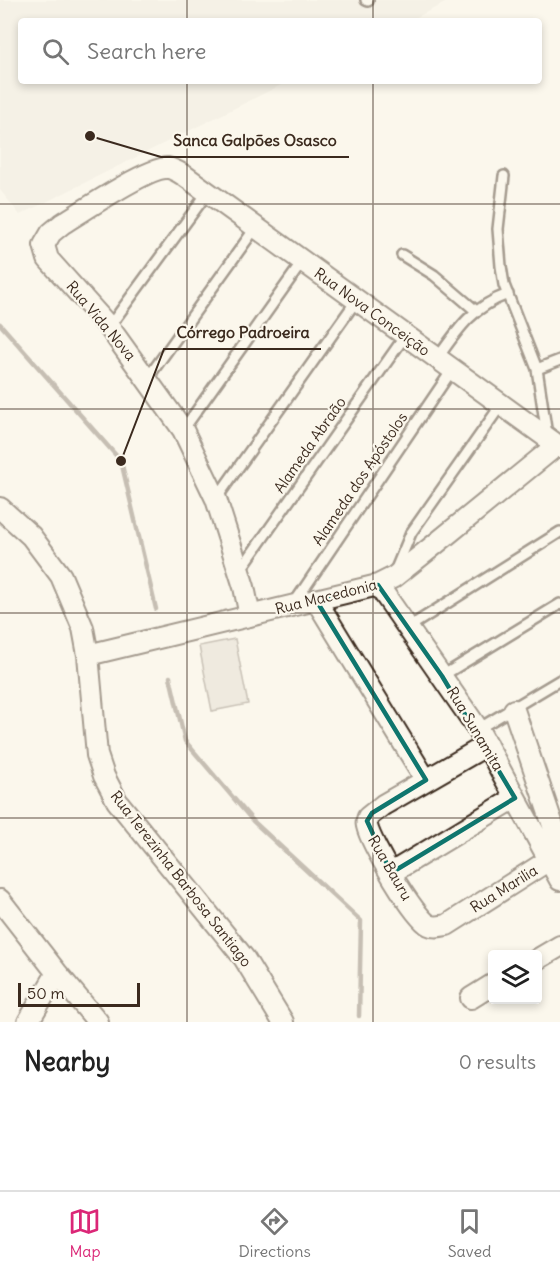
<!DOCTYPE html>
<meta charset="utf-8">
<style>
:root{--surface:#fff;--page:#f6f6f6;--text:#222;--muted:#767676;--line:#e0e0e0;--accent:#db2777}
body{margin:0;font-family:Delius,sans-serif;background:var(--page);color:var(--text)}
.controls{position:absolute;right:18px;bottom:18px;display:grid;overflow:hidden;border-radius:6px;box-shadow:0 3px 9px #0003}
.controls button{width:54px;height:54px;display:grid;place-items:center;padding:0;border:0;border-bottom:2px solid var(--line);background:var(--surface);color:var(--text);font:30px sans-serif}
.scale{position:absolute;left:18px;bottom:15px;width:122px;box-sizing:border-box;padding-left:6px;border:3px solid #3b2a1e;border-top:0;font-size:16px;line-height:21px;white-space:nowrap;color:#3b2a1e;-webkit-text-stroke:4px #fbf7ec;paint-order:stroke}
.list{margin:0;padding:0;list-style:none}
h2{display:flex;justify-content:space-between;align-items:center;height:78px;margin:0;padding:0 24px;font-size:26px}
h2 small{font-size:20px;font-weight:400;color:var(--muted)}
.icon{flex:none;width:33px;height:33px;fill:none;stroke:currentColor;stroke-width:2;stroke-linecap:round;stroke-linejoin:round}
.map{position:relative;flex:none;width:560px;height:1022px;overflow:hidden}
.search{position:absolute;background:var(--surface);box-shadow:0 3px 9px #0003;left:18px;right:18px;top:18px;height:66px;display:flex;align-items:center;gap:15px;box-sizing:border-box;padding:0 21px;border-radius:6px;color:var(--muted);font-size:22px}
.sheet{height:168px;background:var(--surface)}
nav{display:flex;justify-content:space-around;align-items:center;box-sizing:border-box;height:84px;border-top:2px solid var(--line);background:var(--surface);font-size:16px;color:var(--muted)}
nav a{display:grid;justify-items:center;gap:3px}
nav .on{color:var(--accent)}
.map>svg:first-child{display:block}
</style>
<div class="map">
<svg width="560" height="1022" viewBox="0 0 560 1022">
<rect width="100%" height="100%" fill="#fbf7ec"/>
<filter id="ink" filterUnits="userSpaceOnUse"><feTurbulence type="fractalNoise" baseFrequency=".0167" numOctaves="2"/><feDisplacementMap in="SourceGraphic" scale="12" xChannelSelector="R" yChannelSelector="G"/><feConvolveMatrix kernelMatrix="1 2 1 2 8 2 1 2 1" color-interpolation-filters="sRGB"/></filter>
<g filter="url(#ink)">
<!-- built -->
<path fill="#ede8dd" d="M 0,0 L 449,0 L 449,1 L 409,21 L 21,21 L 21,81 L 289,81 L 20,215 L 0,190 Z"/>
<!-- green -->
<path fill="#dfd9ce" stroke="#8d8276" stroke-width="1.5" d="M 235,639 L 248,704 L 212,711 L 199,646 Z"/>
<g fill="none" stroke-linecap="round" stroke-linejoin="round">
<!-- stream -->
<path stroke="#85796d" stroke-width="4.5" d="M 0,324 L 121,461 L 156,609
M 170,677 L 185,741 L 253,821 L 361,921 L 359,1016"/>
<!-- lane casing -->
<g stroke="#3b2a1e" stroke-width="14">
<path id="lane" d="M 366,0 L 368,1
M 504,176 L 498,229 L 501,266 L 504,285 L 537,369 L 560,360
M 402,255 L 434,275 L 475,310
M 109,327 L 208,192
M 437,359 C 458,329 472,307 508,294
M 537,369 L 547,435
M 147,379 L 256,227
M 183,430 L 303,261
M 216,499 L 356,301
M 396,569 L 411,533 L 501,405
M 239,572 L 405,336
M 295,602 L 452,370
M 409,627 L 560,532
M 442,676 L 560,604
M 478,729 L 560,680"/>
</g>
<!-- street casing -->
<g stroke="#3b2a1e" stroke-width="24">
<path id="street" d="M 0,508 L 31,536 L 61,576 L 83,628 L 88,655 L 97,755 L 104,776 L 117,801 L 244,958 L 283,1022
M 378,585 L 478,729 L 560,880
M 316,600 L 426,780
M 250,616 L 244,587 L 216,499 L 183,430 L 109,327 L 48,259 L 44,245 L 51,233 L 62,224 C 81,212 150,166 168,168 C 174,169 180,173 185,176 L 560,447
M 88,655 L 378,585 L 394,577 L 433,546 L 557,445
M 514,710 L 560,846
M 487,745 L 383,805 L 368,817 C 366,822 366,821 367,826 C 371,844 414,917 429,925 C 435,928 441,926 447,925 L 560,853
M 391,873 L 515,798
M 0,900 L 57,973 L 98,1022
M 538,959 L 560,946
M 471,998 L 492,985
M 28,1022 L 57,973"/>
</g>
<!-- lane -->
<use href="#lane" stroke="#fbf7ec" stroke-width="9"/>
<!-- street -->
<use href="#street" stroke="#fbf7ec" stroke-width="20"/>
</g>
</g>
<!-- marked area -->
<path d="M0 0H560V1022H0ZM 378,585 L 442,676 L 515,798 L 391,873 L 367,821 L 372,813 L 426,780 L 316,600 Z" fill="#fbf7ec" fill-opacity=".55" fill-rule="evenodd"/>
<path fill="none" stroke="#0f766e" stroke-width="4.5" stroke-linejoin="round" d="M 378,585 L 442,676 L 515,798 L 391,873 L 367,821 L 372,813 L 426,780 L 316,600 Z"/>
<!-- grid -->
<path fill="none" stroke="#3b2a1e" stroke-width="1.5" stroke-opacity="0.55" d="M 187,0 L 187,21M 373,0 L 373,21M 187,81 L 187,1022M 373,81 L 373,1022M 0,204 L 560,204M 0,409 L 560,409M 0,613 L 560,613M 0,818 L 560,818"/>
<g text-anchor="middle" stroke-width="4.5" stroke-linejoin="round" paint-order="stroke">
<!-- street labels -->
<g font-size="15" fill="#3b2a1e" stroke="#fbf7ec">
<text transform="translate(372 312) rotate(36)" y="5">Rua Nova Conceição</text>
<text transform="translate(101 321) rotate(50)" y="5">Rua Vida Nova</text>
<text transform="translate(310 445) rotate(-55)" y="5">Alameda Abraão</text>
<text transform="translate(360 479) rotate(-56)" y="5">Alameda dos Apóstolos</text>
<text transform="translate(326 597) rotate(-14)" y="5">Rua Macedonia</text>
<text transform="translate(475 729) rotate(59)" y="5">Rua Sunamita</text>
<text transform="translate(390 868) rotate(60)" y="5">Rua Bauru</text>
<text transform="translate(181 879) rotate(52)" y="5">Rua Terezinha Barbosa Santiago</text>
<text transform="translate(504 889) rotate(-32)" y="5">Rua Marilia</text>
</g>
</g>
<!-- callouts -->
<path fill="none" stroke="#3b2a1e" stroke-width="2" d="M90 136L161 157H349M121 461L164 349H321"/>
<g fill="#3b2a1e" stroke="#fbf7ec" stroke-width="2">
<circle cx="90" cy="136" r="6"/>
<circle cx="121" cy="461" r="6"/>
</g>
<g font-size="16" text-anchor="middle" font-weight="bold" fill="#3b2a1e" stroke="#fbf7ec" stroke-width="4.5" stroke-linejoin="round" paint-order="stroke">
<text x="255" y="146">Sanca Galpões Osasco</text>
<text x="243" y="338">Córrego Padroeira</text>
</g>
</svg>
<div class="controls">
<button><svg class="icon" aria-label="layers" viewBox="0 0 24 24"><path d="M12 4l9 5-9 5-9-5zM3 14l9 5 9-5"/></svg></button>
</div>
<div class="scale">50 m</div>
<div class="search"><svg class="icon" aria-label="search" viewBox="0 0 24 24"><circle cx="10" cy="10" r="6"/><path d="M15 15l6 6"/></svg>Search here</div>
</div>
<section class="sheet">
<h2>Nearby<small>0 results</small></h2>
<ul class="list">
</ul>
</section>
<nav>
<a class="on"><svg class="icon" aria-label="map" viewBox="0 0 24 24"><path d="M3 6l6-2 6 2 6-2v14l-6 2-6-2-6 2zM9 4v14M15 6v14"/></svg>Map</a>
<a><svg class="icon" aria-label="directions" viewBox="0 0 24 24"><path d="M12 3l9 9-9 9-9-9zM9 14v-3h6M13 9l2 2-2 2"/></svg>Directions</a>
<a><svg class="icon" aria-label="saved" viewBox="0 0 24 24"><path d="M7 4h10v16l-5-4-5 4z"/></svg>Saved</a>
</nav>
